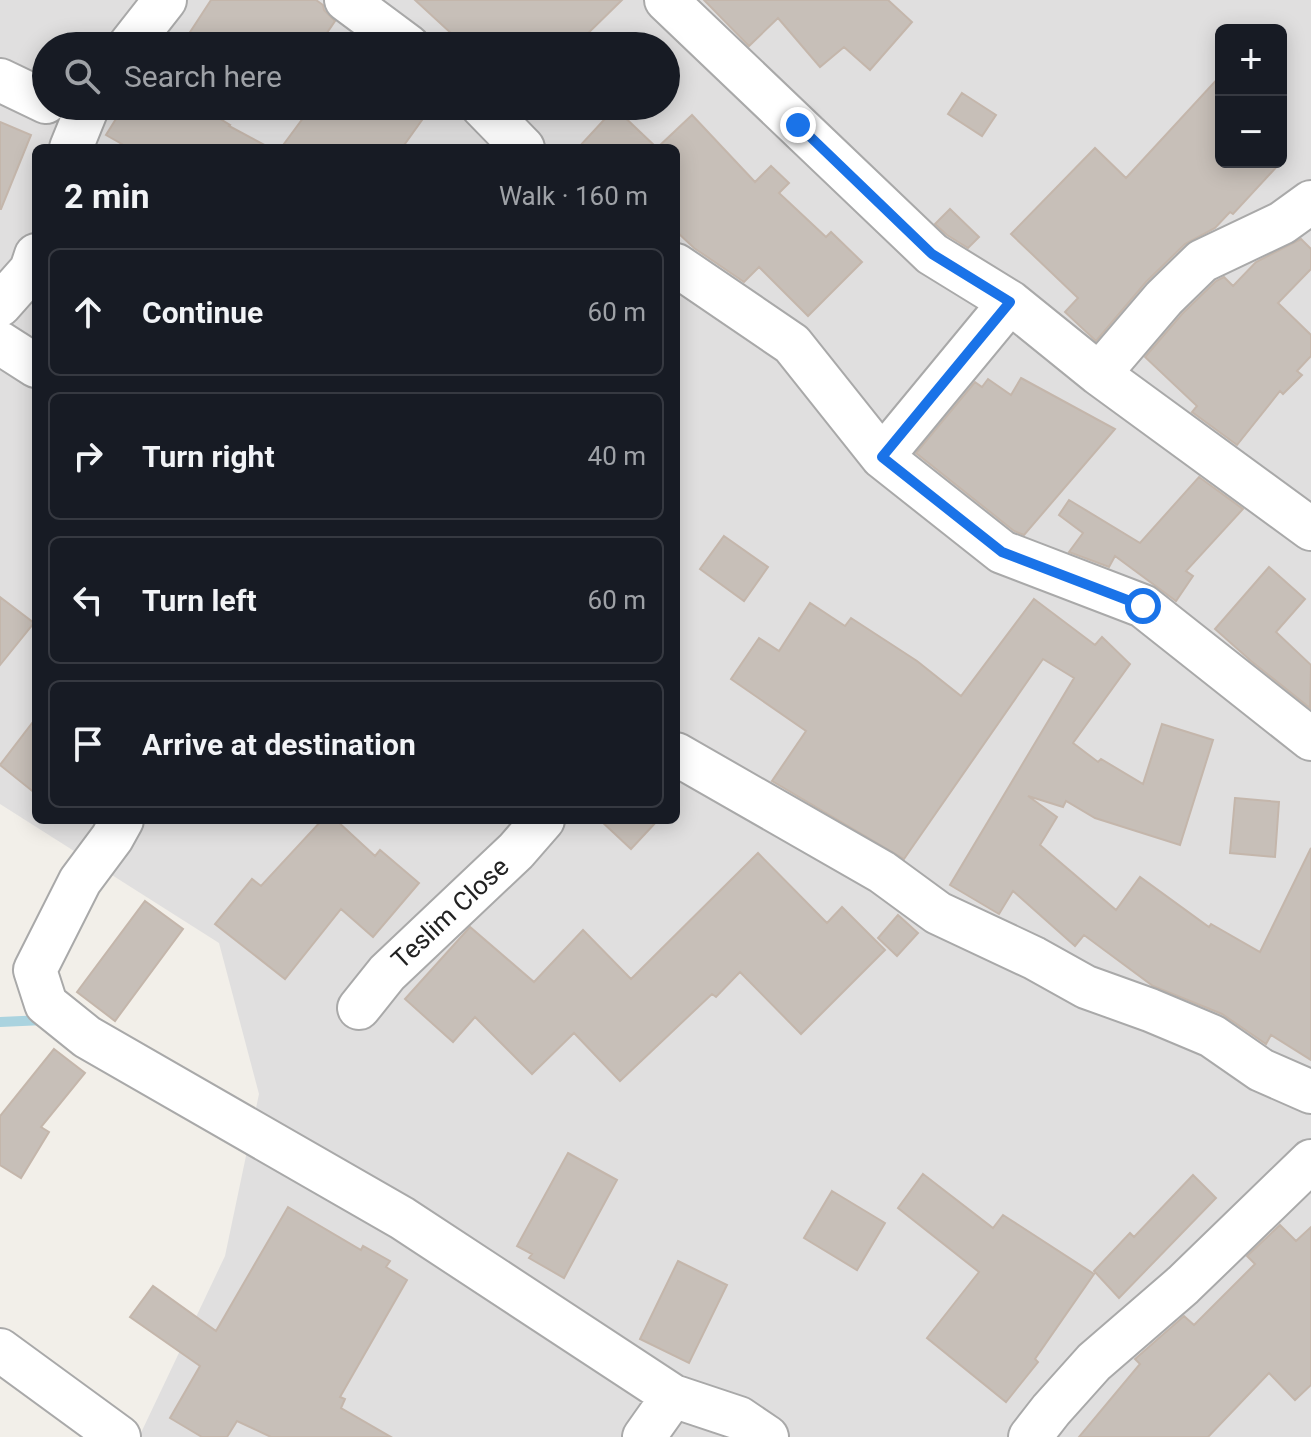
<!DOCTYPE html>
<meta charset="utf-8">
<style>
:root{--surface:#171b24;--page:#242831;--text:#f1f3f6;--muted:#9ea1a6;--line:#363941}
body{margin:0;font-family:Roboto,sans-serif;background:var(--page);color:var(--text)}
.controls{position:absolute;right:24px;top:24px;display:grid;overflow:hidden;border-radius:12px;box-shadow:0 4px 20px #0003}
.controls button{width:72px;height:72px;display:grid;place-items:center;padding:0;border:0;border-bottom:2px solid var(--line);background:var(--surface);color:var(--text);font:40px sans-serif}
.stop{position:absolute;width:24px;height:24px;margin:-18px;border:6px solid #1a73e8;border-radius:50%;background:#fff}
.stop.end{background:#1a73e8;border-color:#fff;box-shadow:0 2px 8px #0008}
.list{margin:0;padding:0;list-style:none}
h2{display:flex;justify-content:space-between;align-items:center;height:104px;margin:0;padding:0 32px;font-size:34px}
h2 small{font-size:26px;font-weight:400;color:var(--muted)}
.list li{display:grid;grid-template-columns:52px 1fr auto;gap:24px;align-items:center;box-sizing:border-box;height:128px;margin:0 16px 16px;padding:0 16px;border:2px solid var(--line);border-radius:12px}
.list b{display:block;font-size:30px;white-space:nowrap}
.list em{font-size:26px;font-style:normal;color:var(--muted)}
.icon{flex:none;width:44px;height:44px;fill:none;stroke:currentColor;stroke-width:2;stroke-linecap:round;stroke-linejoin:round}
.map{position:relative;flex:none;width:1311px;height:1437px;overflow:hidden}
.search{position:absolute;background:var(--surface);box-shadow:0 4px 20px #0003;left:32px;top:32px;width:648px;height:88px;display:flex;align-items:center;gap:20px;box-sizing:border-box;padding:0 28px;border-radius:44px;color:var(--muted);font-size:30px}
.panel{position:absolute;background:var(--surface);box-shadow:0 4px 20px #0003;left:32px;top:144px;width:648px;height:680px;border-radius:12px}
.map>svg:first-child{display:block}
</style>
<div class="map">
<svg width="1311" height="1437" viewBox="0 0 1311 1437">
<rect width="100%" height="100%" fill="#f2efe9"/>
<!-- residential -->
<path fill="#e0dfdf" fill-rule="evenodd" d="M 0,0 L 1311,0 L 1311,1437 L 139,1437 L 225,1256 L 259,1094 L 219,943 L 0,804 ZM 1221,30 L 1281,30 L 1281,162 L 1221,162 ZM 46,46 L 666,46 L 666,106 L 46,106 ZM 36,148 L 676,148 L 676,820 L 36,820 Z"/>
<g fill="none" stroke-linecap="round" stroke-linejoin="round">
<!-- stream -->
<path stroke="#aad3df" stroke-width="10" d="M 0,1022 L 44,1020"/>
</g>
<!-- building -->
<path fill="#c7bfb8" stroke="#c4b6ab" stroke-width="2" d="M 211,0 L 316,0 L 323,5 L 324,10 L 335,21 L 318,46 L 181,46 Z
M 415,0 L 622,0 L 575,46 L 465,46 Z
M 704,0 L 888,0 L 912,22 L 870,70 L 844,47 L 820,67 L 778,18 L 749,46 Z
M 1221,75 L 1221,162 L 1281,162 L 1233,214 L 1230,212 L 1215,228 L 1185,244 L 1146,282 L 1096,341 L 1065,312 L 1078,298 L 1011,234 L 1095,148 L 1126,178 Z
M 962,93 L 996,115 L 982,136 L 948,114 Z
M 124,106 L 199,106 L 230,125 L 229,126 L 270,148 L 129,148 L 106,135 Z
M 312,106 L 432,106 L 402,148 L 281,148 Z
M 615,108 L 657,148 L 692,115 L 755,182 L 771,166 L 789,183 L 779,193 L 826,237 L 831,232 L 862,262 L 808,316 L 759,267 L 744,282 L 694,248 L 676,231 L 676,148 L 578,148 Z
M 0,122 L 31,135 L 1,209 L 0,209 Z
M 950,209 L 979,237 L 968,248 L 947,235 L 935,224 Z
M 1301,239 L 1311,249 L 1311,269 L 1278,303 L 1311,335 L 1311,356 L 1297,371 L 1302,375 L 1283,394 L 1280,391 L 1237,445 L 1192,412 L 1197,406 L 1145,357 L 1182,314 L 1216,281 L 1224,277 L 1233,286 L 1256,262 Z
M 1021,378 L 1115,429 L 1024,535 L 1014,531 L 916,453 L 975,382 L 982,387 L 988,379 L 1011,395 Z
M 1199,477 L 1243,509 L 1186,571 L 1193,576 L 1176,601 L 1115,556 L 1109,567 L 1069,552 L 1083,533 L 1059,515 L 1069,500 L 1140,543 Z
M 724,536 L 768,567 L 744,601 L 700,569 Z
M 1269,567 L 1305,599 L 1276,632 L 1311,665 L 1310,708 L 1251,661 L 1215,629 Z
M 0,597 L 34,623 L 0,665 Z
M 1034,599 L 1095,645 L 1102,637 L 1130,664 L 1073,743 L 1098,762 L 1101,759 L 1143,784 L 1162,724 L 1213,740 L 1180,845 L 1095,818 L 1066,801 L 1063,807 L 1028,796 L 1057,817 L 1040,845 L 1116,910 L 1140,877 L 1209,927 L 1211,924 L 1260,952 L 1311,848 L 1311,1060 L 1271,1035 L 1266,1044 L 1222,1014 L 1153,986 L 1084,935 L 1075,946 L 1013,891 L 999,914 L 950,885 L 1074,678 L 1043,659 L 904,859 L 772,781 L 806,731 L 731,679 L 759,638 L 779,651 L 810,603 L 845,626 L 851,618 L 917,661 L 961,696 Z
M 36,718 L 36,794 L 0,765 Z
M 1235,798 L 1279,802 L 1275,857 L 1230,853 Z
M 322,820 L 336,820 L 375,856 L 380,850 L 419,883 L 373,937 L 341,909 L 285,979 L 215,924 L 252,879 L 261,886 Z
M 600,820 L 658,820 L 631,849 Z
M 758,853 L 827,923 L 842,907 L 885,950 L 801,1034 L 740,972 L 716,997 L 712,994 L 620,1081 L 574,1033 L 532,1074 L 475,1017 L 453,1042 L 405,999 L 470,927 L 534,982 L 583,930 L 631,979 Z
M 145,901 L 183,929 L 115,1021 L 77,992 Z
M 898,915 L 918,933 L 897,956 L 878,938 Z
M 54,1049 L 85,1073 L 41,1127 L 49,1132 L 21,1178 L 0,1165 L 0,1116 Z
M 568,1153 L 617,1180 L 564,1278 L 529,1258 L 532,1254 L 517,1246 Z
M 923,1174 L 993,1228 L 1003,1215 L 1094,1274 L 1035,1359 L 1038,1362 L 1006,1402 L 927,1338 L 979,1272 L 898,1208 Z
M 1193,1175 L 1216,1198 L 1119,1298 L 1094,1271 L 1130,1233 L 1134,1237 Z
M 832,1191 L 885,1223 L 857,1270 L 804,1238 Z
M 288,1207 L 361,1250 L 363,1246 L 390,1261 L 386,1267 L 407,1280 L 340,1397 L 345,1399 L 341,1408 L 391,1437 L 271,1437 L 237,1421 L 227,1437 L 202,1437 L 170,1418 L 200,1366 L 130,1317 L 153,1286 L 216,1331 Z
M 1280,1225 L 1296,1241 L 1311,1227 L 1311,1385 L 1295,1400 L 1269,1373 L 1208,1437 L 1079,1437 L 1140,1364 L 1135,1359 L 1184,1316 L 1194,1325 L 1255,1264 L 1247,1256 Z
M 678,1261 L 727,1285 L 689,1363 L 640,1339 Z"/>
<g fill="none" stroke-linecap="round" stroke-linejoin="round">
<!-- minor casing -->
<g stroke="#a9a9a9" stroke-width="46">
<path id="minor" d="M 346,0 L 408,46
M 666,0 L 932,254 L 1010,302 L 1099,374 L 1311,529
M 129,46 L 165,0
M 0,80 L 46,102
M 482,106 L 523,148
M 71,148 L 88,106
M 676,265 L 792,344 L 882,457 L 1002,552 L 1143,606 L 1311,739
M 0,305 L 31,270 L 36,255
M 0,343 L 36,366
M 1099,374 L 1164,298 L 1202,261 L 1282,223 L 1311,202
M 882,457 L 1010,302
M 676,754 L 882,872 L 938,913 L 1034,958 L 1086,987 L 1150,1010 L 1212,1036 L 1261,1070 L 1311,1092
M 122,820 L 112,838 L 80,881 L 35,970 L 46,1004 L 87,1037 L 402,1218 L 673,1396
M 359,1008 L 387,973 L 516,851 L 543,820
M 0,1350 L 119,1437
M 644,1437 L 673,1396 L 739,1418 L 767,1437
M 1030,1437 L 1051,1410 L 1094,1362 L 1183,1285 L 1311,1161"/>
</g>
<!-- minor -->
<use href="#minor" stroke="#fff" stroke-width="42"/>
</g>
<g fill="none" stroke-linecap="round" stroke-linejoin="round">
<!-- route -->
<path stroke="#1a73e8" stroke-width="10" d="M 798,125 L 932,254 L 1010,302 L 882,457 L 1002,552 L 1143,606"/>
</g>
<g text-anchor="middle" stroke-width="6" stroke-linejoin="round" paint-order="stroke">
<!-- street labels -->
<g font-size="26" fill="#222" stroke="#fff">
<text transform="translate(450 913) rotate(-43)" y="9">Teslim Close</text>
</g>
</g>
</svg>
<div class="controls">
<button>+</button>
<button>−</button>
</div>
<div class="stop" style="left:1143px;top:606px"></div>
<div class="stop end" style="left:798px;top:125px"></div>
<div class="search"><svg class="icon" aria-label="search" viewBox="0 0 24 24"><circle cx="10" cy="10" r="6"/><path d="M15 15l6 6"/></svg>Search here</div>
<section class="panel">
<h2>2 min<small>Walk · 160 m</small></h2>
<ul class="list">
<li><svg class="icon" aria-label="ahead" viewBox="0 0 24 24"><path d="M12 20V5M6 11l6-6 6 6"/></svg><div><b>Continue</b></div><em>60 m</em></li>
<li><svg class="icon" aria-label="right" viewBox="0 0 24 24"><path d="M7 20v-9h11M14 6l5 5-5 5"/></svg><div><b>Turn right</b></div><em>40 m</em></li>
<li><svg class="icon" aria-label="left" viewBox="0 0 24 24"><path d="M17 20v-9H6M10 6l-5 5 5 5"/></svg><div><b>Turn left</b></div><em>60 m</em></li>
<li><svg class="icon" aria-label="arrive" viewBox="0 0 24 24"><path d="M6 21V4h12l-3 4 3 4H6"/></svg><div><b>Arrive at destination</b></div></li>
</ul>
</section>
</div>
